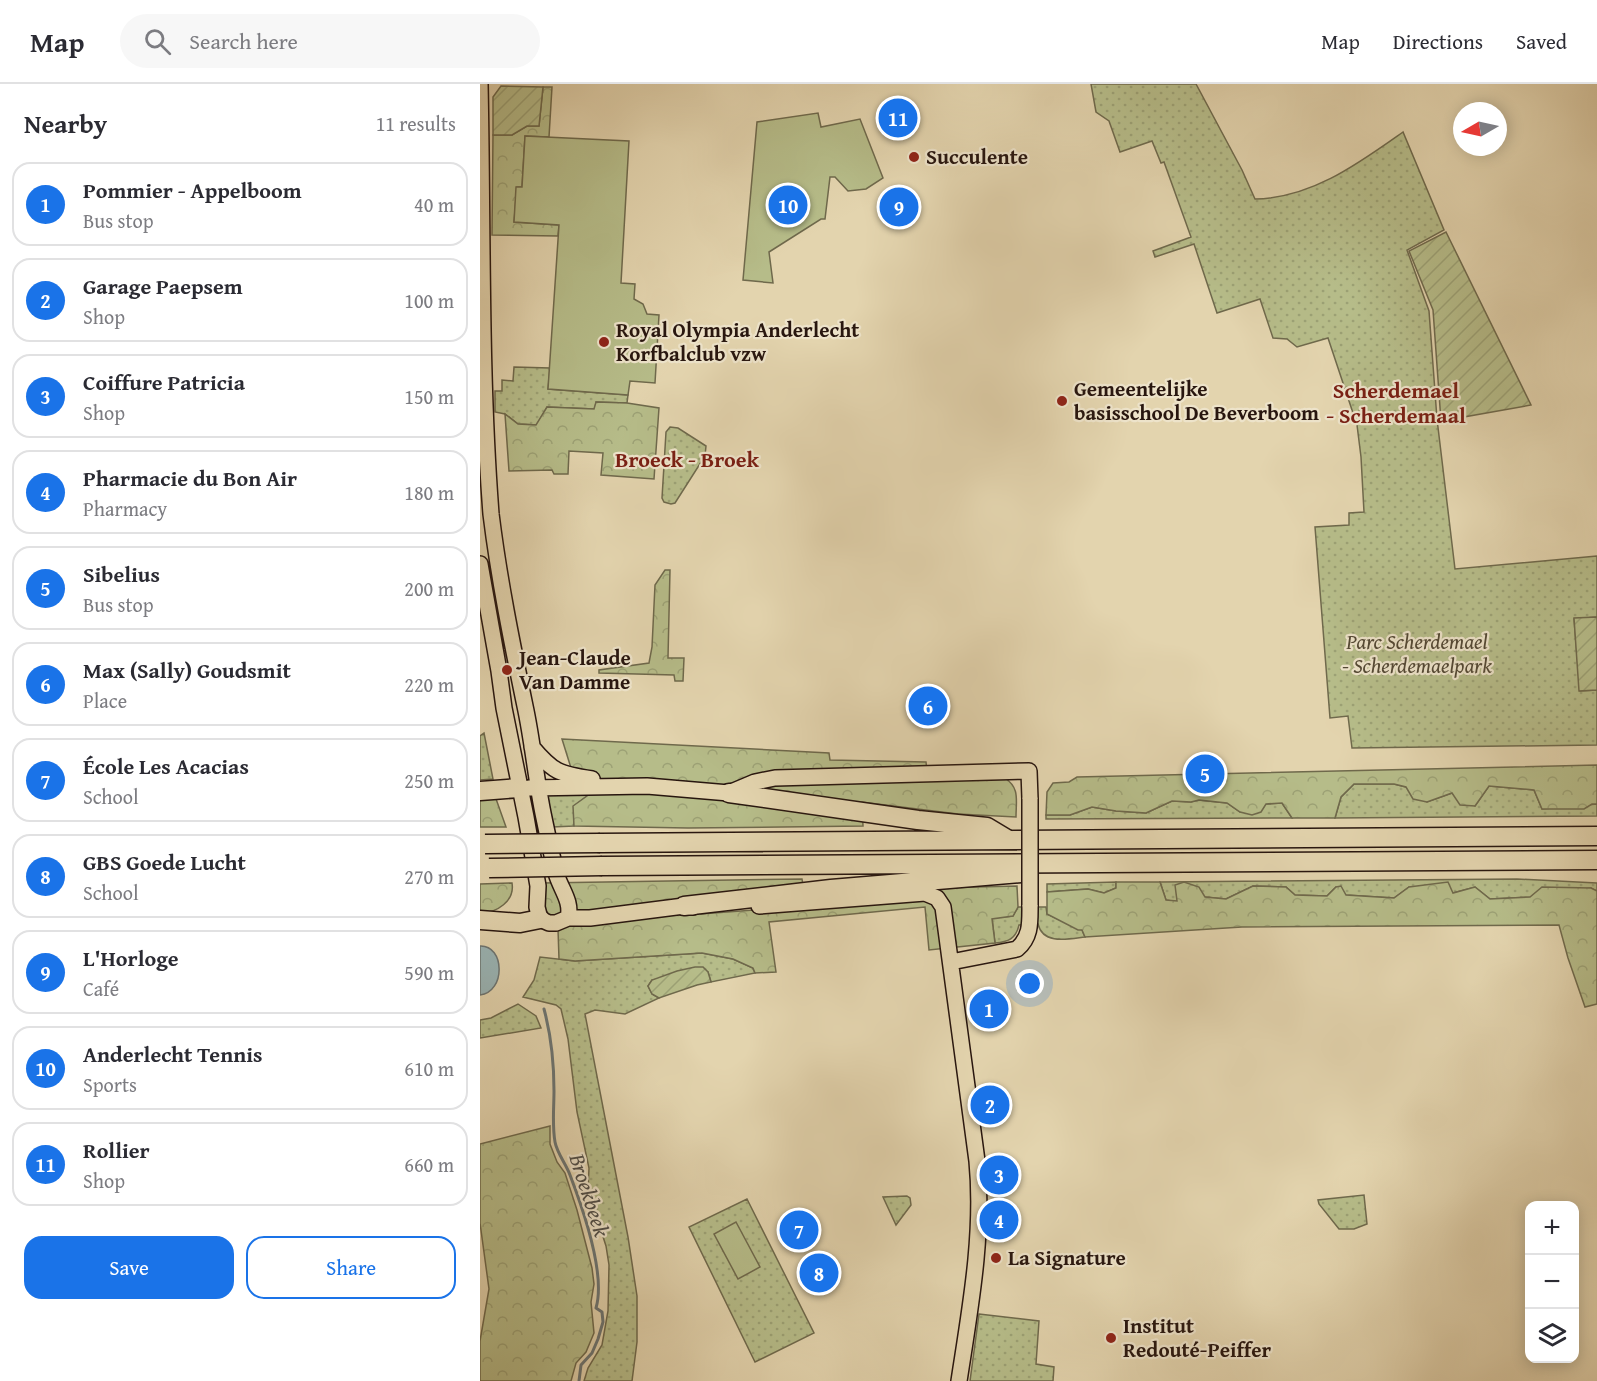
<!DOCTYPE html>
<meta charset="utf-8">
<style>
:root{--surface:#fff;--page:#f7f7f7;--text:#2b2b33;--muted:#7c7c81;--line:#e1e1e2;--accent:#1a73e8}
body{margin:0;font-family:"Gentium Book Plus",serif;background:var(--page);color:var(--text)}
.controls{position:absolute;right:18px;bottom:18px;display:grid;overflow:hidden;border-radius:12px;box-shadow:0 3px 15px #0003}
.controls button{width:54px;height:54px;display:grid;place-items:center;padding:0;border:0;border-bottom:2px solid var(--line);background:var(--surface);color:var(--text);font:30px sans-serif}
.compass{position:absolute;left:973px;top:18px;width:54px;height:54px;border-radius:50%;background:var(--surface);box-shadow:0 3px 15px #0003;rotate:261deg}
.you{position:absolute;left:550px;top:900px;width:21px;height:21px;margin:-15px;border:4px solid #fff;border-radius:50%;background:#1a73e8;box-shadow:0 0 0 9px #1a73e833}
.badge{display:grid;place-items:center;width:39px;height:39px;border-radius:50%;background:var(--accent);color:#fff;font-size:20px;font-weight:700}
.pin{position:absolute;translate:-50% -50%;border:3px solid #fff;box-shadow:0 2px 6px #0006}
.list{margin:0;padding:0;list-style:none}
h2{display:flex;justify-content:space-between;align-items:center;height:78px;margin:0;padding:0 24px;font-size:26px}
h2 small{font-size:20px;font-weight:400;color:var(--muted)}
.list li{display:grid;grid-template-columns:39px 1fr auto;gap:18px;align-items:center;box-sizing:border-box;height:84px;margin:0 12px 12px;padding:0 12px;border:2px solid var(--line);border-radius:18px}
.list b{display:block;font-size:22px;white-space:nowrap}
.list p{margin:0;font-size:20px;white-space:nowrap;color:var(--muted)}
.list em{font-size:20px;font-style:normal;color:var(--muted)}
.actions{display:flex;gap:12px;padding:18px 24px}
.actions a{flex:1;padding:14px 0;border:2px solid var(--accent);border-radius:18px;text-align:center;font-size:21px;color:var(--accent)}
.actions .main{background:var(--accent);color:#fff}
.icon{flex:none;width:33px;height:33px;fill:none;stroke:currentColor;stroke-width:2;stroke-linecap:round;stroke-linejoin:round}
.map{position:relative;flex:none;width:1117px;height:1297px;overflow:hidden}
header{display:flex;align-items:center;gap:36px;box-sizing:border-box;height:84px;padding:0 30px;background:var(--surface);border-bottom:2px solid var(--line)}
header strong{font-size:28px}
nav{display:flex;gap:33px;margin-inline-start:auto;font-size:21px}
.search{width:420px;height:54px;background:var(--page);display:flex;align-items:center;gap:15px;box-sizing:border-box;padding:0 21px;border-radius:33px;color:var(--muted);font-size:22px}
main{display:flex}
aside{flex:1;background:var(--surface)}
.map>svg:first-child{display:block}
</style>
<header>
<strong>Map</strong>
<div class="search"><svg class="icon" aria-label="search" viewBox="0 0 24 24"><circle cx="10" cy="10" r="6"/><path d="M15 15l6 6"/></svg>Search here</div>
<nav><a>Map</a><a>Directions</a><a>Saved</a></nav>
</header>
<main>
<aside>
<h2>Nearby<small>11 results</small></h2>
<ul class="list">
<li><span class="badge">1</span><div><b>Pommier - Appelboom</b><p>Bus stop</p></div><em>40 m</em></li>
<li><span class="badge">2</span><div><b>Garage Paepsem</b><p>Shop</p></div><em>100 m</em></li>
<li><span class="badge">3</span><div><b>Coiffure Patricia</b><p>Shop</p></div><em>150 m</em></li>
<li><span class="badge">4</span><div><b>Pharmacie du Bon Air</b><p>Pharmacy</p></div><em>180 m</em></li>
<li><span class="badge">5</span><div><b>Sibelius</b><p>Bus stop</p></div><em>200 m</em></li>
<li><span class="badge">6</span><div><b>Max (Sally) Goudsmit</b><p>Place</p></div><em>220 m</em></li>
<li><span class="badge">7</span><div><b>École Les Acacias</b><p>School</p></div><em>250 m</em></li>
<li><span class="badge">8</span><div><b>GBS Goede Lucht</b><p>School</p></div><em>270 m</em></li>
<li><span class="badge">9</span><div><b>L'Horloge</b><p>Café</p></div><em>590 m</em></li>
<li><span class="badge">10</span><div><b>Anderlecht Tennis</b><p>Sports</p></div><em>610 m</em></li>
<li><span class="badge">11</span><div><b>Rollier</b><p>Shop</p></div><em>660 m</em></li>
</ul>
<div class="actions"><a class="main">Save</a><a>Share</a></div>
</aside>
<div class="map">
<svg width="1117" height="1297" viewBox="0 0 1117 1297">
<defs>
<pattern id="grass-dots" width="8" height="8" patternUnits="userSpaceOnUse" patternTransform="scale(1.5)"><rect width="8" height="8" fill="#b6bc89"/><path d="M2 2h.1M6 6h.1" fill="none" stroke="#9ca175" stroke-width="1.8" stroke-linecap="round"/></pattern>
<pattern id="forest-crowns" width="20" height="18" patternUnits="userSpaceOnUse" patternTransform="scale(1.5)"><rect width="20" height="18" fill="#b6bc89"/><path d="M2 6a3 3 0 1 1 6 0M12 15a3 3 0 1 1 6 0" fill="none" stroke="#9ca175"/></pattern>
<pattern id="garden-furrows" width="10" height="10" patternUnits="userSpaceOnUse" patternTransform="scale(1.5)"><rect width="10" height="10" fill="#b6bc89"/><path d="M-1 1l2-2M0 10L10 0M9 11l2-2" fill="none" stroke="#9ca175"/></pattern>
</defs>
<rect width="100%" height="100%" fill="#e3d4ae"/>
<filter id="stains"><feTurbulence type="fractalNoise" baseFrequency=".00333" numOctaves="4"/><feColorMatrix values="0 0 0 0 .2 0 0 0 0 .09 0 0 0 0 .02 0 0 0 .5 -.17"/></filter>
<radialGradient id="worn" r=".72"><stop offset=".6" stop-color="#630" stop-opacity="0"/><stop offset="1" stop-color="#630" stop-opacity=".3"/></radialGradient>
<!-- grass -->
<path fill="url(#grass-dots)" stroke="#6f694c" stroke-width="1.5" d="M 611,0 L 716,0 L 762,86 L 775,115 C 832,114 879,79 923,48 L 964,146 L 927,166 L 949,227 L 957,335 L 975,485 L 1117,472 L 1117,533 L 1094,535 L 1100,607 L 1117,606 L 1117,661 L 872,664 L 868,632 L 850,634 L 835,443 L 869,441 L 869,429 L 884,428 L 881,373 L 877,341 L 848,254 L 817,263 L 807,255 L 793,254 L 780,215 L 737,229 L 714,160 L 675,173 L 673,167 L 711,153 L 684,78 L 681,79 L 672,57 L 640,68 L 629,37 L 616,28 Z
M 34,283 L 70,284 L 68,305 L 148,311 L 147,319 L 116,318 L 115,325 L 67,323 L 57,341 L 38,340 L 25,330 L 15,328 L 15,307 L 22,307 L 22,296 L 33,297 Z
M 190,343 L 198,344 L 226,362 L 225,372 L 195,419 L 191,420 L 184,418 L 182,414 L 186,348 Z
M 4,649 L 13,695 L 0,696 L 0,652 Z
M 874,700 L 914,700 L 926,703 L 947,718 L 972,709 L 995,722 L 1009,702 L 1054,706 L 1062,725 L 1117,720 L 1117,732 L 855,734 L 861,713 Z
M 111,709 L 94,722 L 94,742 L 72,743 L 66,717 L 68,710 Z
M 718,716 L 747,719 L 760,728 L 786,720 L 802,719 L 812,734 L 566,735 L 566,731 L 590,731 L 612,723 L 636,727 L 666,729 L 692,717 L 711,718 Z
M 1037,795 L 1117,799 L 1117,807 L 1111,804 L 1050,813 L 1010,815 L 995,803 L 973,809 L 929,803 L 914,814 L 866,811 L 856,803 L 847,812 L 815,811 L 806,803 L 773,802 L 746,815 L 725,813 L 697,818 L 686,816 L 680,798 Z
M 636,798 L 636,804 L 624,809 L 608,805 L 567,808 L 567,800 Z
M 538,823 L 566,823 L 567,830 L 602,846 L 605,853 C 588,855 563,861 558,840 L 539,841 C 536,855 528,858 515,859 L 512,834 L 533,832 Z
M 222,869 L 253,875 L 273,884 L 275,889 L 231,898 L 228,888 L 172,896 L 168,902 L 172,910 L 179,914 L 145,930 L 115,926 L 105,930 L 148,1153 L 157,1212 L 157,1258 L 152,1297 L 104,1297 L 108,1284 L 122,1261 L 128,1227 L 129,1181 L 126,1162 L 108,1106 L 109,1084 L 97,1028 L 88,955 L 81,925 L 76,921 L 43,913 L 54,896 L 60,873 L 95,877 Z
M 38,920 L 56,932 L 61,944 L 0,954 L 0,936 L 11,934 Z
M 884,1111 L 887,1140 L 874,1145 L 859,1145 L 839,1120 L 838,1116 Z
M 427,1112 L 430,1114 L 431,1121 L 416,1141 L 403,1113 Z
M 267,1115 L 334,1249 L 275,1278 L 209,1143 Z
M 499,1230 L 559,1237 L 556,1280 L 574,1283 L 573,1297 L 490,1297 Z"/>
<!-- forest -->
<path fill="url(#forest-crowns)" stroke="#6f694c" stroke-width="1.5" d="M 63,3 L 72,3 L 69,53 L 45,52 L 42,103 L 37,103 L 34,138 L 79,141 L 78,152 L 12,151 L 13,51 L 32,51 L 47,42 L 59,42 Z
M 116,318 L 147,319 L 179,324 L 174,395 L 121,391 L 123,369 L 89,367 L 88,390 L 74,390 L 72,386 L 29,387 L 25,330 L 38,340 L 56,341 L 67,323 L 114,325 Z
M 185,486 L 190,486 L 188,574 L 204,574 L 203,597 L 195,597 L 194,591 L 119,589 L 119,586 L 169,579 L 172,563 L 175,501 Z
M 82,655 L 349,669 L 350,676 L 446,678 L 448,696 L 525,694 C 540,704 536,716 536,733 L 478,730 L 382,718 L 383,742 L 208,744 L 94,742 L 93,722 L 111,709 L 91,684 Z
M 1117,681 L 1117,720 L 1112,720 L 1104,725 L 1062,725 L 1054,706 L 1009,702 L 995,722 L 980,721 L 972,709 L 947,718 L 933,715 L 926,703 L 914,700 L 874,700 L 861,713 L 855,734 L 812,734 L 802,719 L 786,720 L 781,728 L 772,731 L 760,728 L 747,719 L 719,716 L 711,718 L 692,717 L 666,729 L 636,727 L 612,723 L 590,731 L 566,731 L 567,708 L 573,699 L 589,698 L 597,693 Z
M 15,712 L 26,743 L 0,743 L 0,713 Z
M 322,795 L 323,801 L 220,813 L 221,830 L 442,813 L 455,804 L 537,802 L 538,823 L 533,832 L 512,835 L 515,859 L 449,866 L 445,823 L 289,838 L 296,888 L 275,889 L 273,884 L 253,875 L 222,869 L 95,877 L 79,875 L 78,845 L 63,822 L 62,799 Z
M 636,798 L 680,798 L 686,816 L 697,817 L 695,801 L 704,798 L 719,803 L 725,813 L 746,815 L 773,802 L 806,803 L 815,811 L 847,812 L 856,803 L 861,802 L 866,811 L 914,814 L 929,803 L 968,798 L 973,809 L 995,803 L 1010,815 L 1050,813 L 1062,803 L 1111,804 L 1117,807 L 1117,920 L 1105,923 L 1088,874 L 1079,841 L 762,843 L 605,853 L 602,846 L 598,846 L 567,830 L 567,808 L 608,805 L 624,809 L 636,804 Z
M 32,799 C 35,817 17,829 0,829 L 0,800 Z
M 70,1042 L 70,1060 L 77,1078 L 85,1089 L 97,1126 L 112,1184 L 114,1200 L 111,1218 L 114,1249 L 106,1268 L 96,1279 L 91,1297 L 0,1297 L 0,1257 L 9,1205 L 0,1139 L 0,1060 Z"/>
<!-- garden -->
<path fill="url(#garden-furrows)" stroke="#6f694c" stroke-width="1.5" d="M 21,2 L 63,3 L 59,42 L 47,42 L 32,51 L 13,51 L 13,13 Z
M 966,148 L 1051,321 L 961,337 L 953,226 L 929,167 Z
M 1117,533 L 1117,606 L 1099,607 L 1094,534 Z
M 215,883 L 223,883 L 228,888 L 231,898 L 217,901 L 179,914 L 172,910 L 168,902 L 172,896 L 197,887 Z"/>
<!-- pitch -->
<path fill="#b6bc89" stroke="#6f694c" stroke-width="1.5" d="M 338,29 L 341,43 L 380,35 L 403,94 L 386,105 L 368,107 L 355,93 L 350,93 L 345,135 L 341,135 L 289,168 L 293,199 L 263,196 L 277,38 Z
M 45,52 L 149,57 L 141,199 L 155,200 L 154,215 L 163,220 L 167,230 L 179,231 L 175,299 L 150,297 L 148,311 L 68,305 L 79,141 L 34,138 L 36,103 L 42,103 Z
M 256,1138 L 280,1183 L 258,1195 L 234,1150 Z"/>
<!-- water -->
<path fill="#9ab5b6" stroke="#6c7573" stroke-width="1.5" d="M 0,862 C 25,861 26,908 0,911 Z"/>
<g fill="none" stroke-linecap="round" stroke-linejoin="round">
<!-- stream -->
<path stroke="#6c7573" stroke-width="3" d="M 64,925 C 71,951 74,981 74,1007 C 74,1024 72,1041 75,1058 C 77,1069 86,1080 90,1091 C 103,1125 126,1190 116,1224 L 122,1228 L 123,1238 L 118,1255 L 112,1269 L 101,1281 L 99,1297"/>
<!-- major casing -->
<g stroke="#28160f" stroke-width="18">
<path id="major" d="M 0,0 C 3,143 0,288 11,430 C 19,495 32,559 45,622 C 53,659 56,697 64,734 C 68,753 72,773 77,792 C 82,807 92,818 88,834
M 0,480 L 19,587 L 24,624 L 46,733 L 58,802 L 57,823 L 60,835 L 69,839 L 76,839 L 88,834 L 110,834 L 204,822 L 213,823
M 52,663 C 73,688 79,690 112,695
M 49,704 L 167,702 L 249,709 L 275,698 L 295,694 L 549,687 L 550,715
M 279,822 L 445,809 L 457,814 L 463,823 L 497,1077 C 504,1150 490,1225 479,1297
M 471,878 L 537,865 C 551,853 550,839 550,821"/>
</g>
<!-- highway casing -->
<g stroke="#28160f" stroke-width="21">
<path id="highway" d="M 0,707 L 39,704
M 249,709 L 438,736 L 507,743 L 527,755
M 120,759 L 1117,752
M 122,782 L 1117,776
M 204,822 L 351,805 L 541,789
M 0,836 L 40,839 L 60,835"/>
</g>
<!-- major -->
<use href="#major" stroke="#e3d4ae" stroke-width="15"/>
<!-- highway -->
<use href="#highway" stroke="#e3d4ae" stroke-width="18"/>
<!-- major-bridge casing -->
<g stroke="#28160f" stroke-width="18" stroke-linecap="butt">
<path id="major-bridge" d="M 550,715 L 550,821"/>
</g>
<!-- highway-bridge casing -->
<g stroke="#28160f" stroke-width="21" stroke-linecap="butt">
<path id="highway-bridge" d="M 5,760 L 120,759
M 9,784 L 122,782"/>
</g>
<!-- major-bridge -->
<use href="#major-bridge" stroke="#e3d4ae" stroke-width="15"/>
<!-- highway-bridge -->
<use href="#highway-bridge" stroke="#e3d4ae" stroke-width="18"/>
</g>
<!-- markers -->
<g fill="#8f2418" stroke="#ede3ca" stroke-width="2">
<circle cx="434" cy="73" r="6"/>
<circle cx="124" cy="258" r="6"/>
<circle cx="582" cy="317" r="6"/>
<circle cx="27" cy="586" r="6"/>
<circle cx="516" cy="1174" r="6"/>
<circle cx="631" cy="1254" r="6"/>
</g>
<g text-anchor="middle" stroke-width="4.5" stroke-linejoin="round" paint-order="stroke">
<!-- poi labels -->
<g font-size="21" font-weight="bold" fill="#28160f" stroke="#ede3ca" text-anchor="start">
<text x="446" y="80">Succulente</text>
<text x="136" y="253">Royal Olympia Anderlecht<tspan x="136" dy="24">Korfbalclub vzw</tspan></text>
<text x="594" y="312">Gemeentelijke<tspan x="594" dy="24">basisschool De Beverboom</tspan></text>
<text x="39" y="581">Jean-Claude<tspan x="39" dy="24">Van Damme</tspan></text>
<text x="528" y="1181">La Signature</text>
<text x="643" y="1249">Institut<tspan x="643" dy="24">Redouté-Peiffer</tspan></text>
</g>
<!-- park labels -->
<g font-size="21" font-style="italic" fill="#534834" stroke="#ede3ca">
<text x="937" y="565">Parc Scherdemael<tspan x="937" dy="24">- Scherdemaelpark</tspan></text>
</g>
<!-- neighbourhood labels -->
<g font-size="22" font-weight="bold" fill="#7a1f14" stroke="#ede3ca">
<text x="916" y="314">Scherdemael<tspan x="916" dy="25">- Scherdemaal</tspan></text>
<text x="207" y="383">Broeck - Broek</text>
</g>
<!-- water labels -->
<g font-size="22" font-style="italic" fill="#504e49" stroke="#ede3ca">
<text transform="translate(110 1111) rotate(72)" y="8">Broekbeek</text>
</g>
</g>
<rect width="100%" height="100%" filter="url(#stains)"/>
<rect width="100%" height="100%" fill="url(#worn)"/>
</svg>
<div class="controls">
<button>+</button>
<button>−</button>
<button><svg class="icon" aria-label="layers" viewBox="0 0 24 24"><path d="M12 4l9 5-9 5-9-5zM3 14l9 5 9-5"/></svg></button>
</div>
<svg class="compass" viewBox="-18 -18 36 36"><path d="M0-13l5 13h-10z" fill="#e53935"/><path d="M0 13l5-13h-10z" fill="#7c7c81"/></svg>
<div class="you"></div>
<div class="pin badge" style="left:509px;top:925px">1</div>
<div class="pin badge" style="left:510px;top:1021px">2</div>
<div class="pin badge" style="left:519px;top:1091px">3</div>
<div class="pin badge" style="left:519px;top:1136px">4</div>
<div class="pin badge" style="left:725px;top:690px">5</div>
<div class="pin badge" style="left:448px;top:622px">6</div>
<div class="pin badge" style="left:319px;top:1146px">7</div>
<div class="pin badge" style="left:339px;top:1189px">8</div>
<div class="pin badge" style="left:419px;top:123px">9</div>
<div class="pin badge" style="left:308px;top:121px">10</div>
<div class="pin badge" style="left:418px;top:34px">11</div>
</div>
</main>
